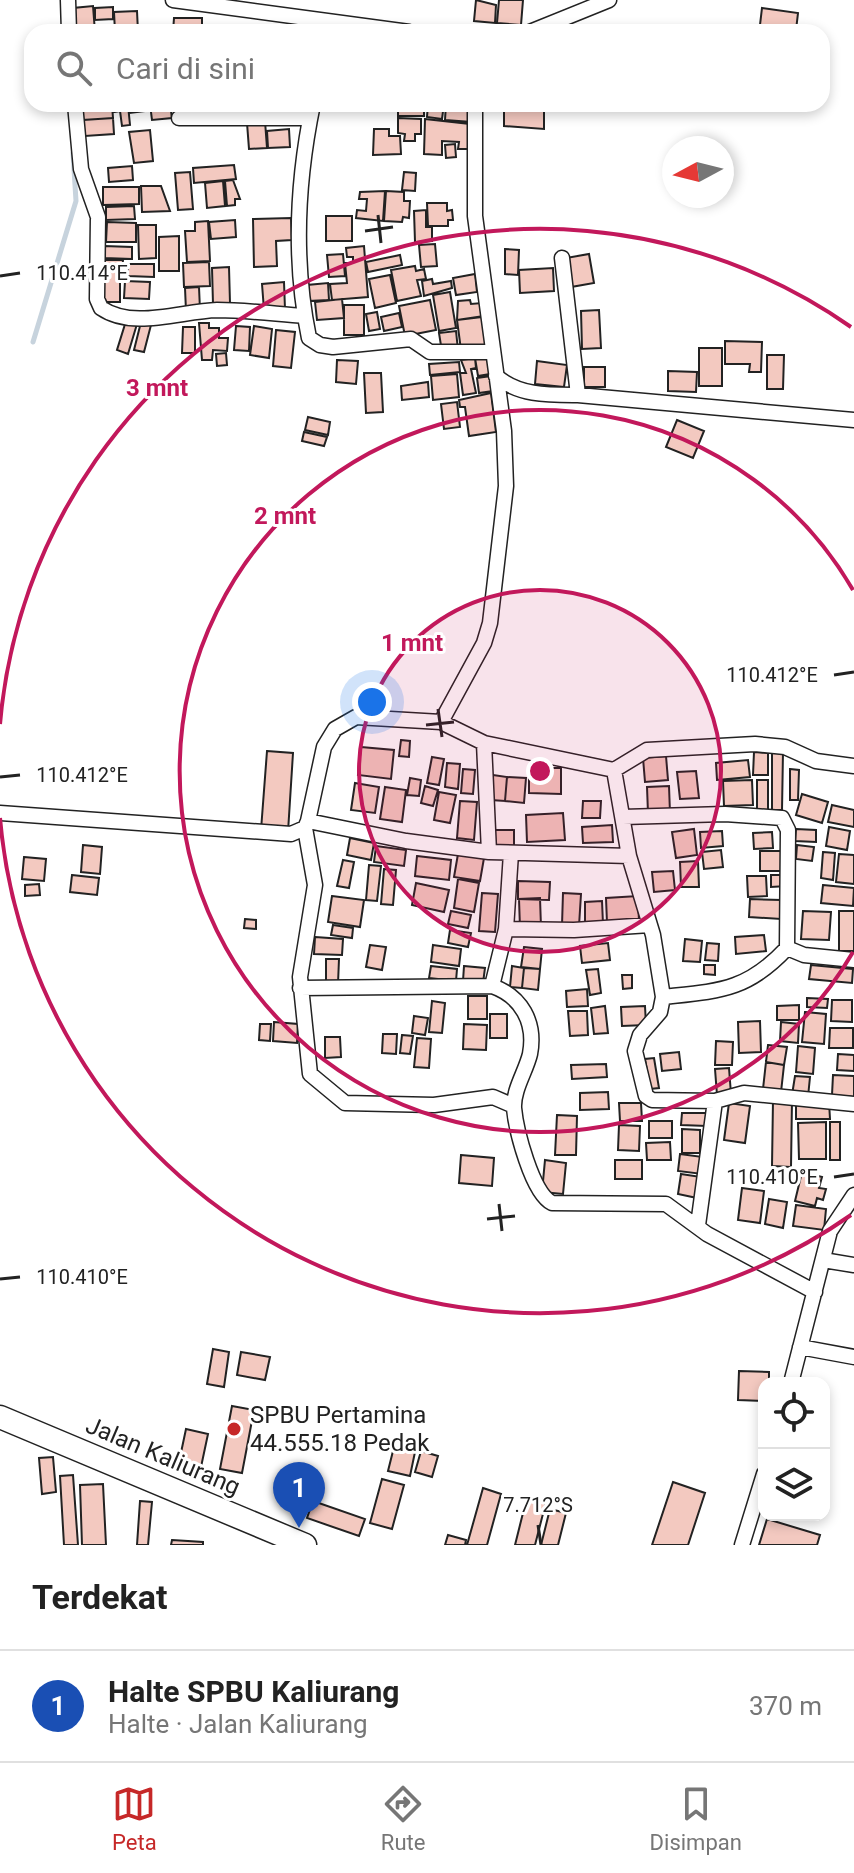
<!DOCTYPE html>
<html lang="id">
<meta charset="utf-8">
<style>
:root{--surface:#fff;--page:#f2f2f2;--text:#222;--muted:#767676;--line:#e0e0e0;--accent:#c62828}
body{margin:0;font-family:Roboto,sans-serif;background:var(--page);color:var(--text)}
.controls{position:absolute;right:24px;bottom:24px;display:grid;overflow:hidden;border-radius:16px;box-shadow:0 4px 12px #0003}
.controls button{width:72px;height:72px;display:grid;place-items:center;padding:0;border:0;border-bottom:2px solid var(--line);background:var(--surface);color:var(--text);font:40px sans-serif}
.compass{position:absolute;left:662px;top:136px;width:72px;height:72px;border-radius:50%;background:var(--surface);box-shadow:0 4px 12px #0003;rotate:263deg}
.you{position:absolute;left:372px;top:702px;width:28px;height:28px;margin:-20px;border:6px solid #fff;border-radius:50%;background:#1a73e8;box-shadow:0 0 0 12px #1a73e833}
.badge{display:grid;place-items:center;width:52px;height:52px;border-radius:50%;background:var(--accent);color:#fff;font-size:26px;font-weight:700}
.pin{position:absolute;translate:-50% -66px;filter:drop-shadow(0 2px 4px #0008)}
.pin::after{content:'';position:absolute;top:42px;width:28px;height:24px;background:inherit;clip-path:polygon(0 0,100% 0,50% 100%)}
.list{margin:0;padding:0;list-style:none}
h2{display:flex;justify-content:space-between;align-items:center;height:104px;margin:0;padding:0 32px;font-size:34px}
h2 small{font-size:26px;font-weight:400;color:var(--muted)}
.list li{display:grid;grid-template-columns:52px 1fr auto;gap:24px;align-items:center;box-sizing:border-box;height:112px;padding:0 32px;border-top:2px solid var(--line)}
.list b{display:block;font-size:30px;white-space:nowrap}
.list p{margin:0;font-size:26px;white-space:nowrap;color:var(--muted)}
.list em{font-size:26px;font-style:normal;color:var(--muted)}
.icon{flex:none;width:44px;height:44px;fill:none;stroke:currentColor;stroke-width:2;stroke-linecap:round;stroke-linejoin:round}
.map{position:relative;flex:none;width:854px;height:1545px;overflow:hidden}
.search{position:absolute;background:var(--surface);box-shadow:0 4px 12px #0003;left:24px;right:24px;top:24px;height:88px;display:flex;align-items:center;gap:20px;box-sizing:border-box;padding:0 28px;border-radius:24px;color:var(--muted);font-size:30px}
.sheet{height:216px;background:var(--surface)}
nav{display:flex;justify-content:space-around;align-items:center;box-sizing:border-box;height:112px;border-top:2px solid var(--line);background:var(--surface);font-size:22px;color:var(--muted)}
nav a{display:grid;justify-items:center;gap:4px}
nav .on{color:var(--accent)}
.map>svg:first-child{display:block}
</style>
<div class="map">
<svg width="854" height="1545" viewBox="0 0 854 1545">
<rect width="100%" height="100%" fill="#fff"/>
<g fill="none" stroke-linecap="round" stroke-linejoin="round">
<!-- stream -->
<path stroke="#c7d3dd" stroke-width="5" d="M 33,342 L 76,201 L 73,153"/>
</g>
<!-- building -->
<path fill="#f3c9c0" stroke="#222" stroke-width="2" d="M 476,0 L 496,5 L 495,23 L 474,21 Z
M 499,0 L 523,0 L 521,25 L 497,23 Z
M 93,6 L 95,32 L 75,32 L 73,8 Z
M 113,7 L 113,19 L 95,20 L 95,8 Z
M 762,8 L 798,13 L 796,30 L 760,25 Z
M 137,11 L 138,32 L 115,32 L 114,12 Z
M 174,18 L 202,18 L 202,32 L 173,32 Z
M 168,26 L 168,32 L 146,32 L 145,28 Z
M 113,104 L 128,105 L 130,125 L 122,126 L 120,111 L 114,112 Z
M 129,104 L 145,104 L 146,111 L 130,113 Z
M 150,104 L 170,104 L 172,118 L 152,120 Z
M 284,104 L 305,104 L 305,116 L 283,116 Z
M 428,104 L 444,104 L 442,119 L 427,117 Z
M 446,104 L 474,104 L 472,122 L 445,120 Z
M 504,104 L 544,104 L 544,129 L 504,126 Z
M 112,105 L 113,118 L 83,120 L 83,107 Z
M 398,106 L 424,107 L 424,116 L 398,116 Z
M 113,118 L 114,134 L 85,136 L 83,120 Z
M 398,118 L 421,119 L 421,134 L 415,134 L 415,141 L 404,141 L 405,134 L 398,133 Z
M 425,119 L 470,124 L 470,149 L 458,149 L 459,142 L 442,141 L 442,155 L 424,154 Z
M 265,121 L 267,148 L 249,149 L 247,123 Z
M 289,129 L 290,147 L 268,148 L 267,131 Z
M 374,129 L 389,129 L 389,136 L 400,136 L 401,154 L 373,155 Z
M 150,130 L 153,161 L 134,163 L 129,132 Z
M 455,144 L 456,157 L 446,158 L 445,145 Z
M 234,165 L 236,179 L 194,183 L 193,168 Z
M 132,166 L 133,180 L 109,182 L 108,168 Z
M 190,172 L 193,209 L 178,210 L 175,173 Z
M 404,172 L 416,173 L 415,191 L 402,190 Z
M 233,180 L 240,199 L 235,199 L 235,205 L 227,206 L 225,181 Z
M 223,181 L 225,206 L 207,208 L 205,183 Z
M 141,186 L 161,186 L 170,211 L 142,212 Z
M 103,187 L 139,187 L 139,204 L 103,205 Z
M 385,191 L 383,221 L 356,218 L 357,210 L 366,211 L 367,199 L 359,199 L 360,192 Z
M 386,191 L 404,192 L 404,201 L 410,201 L 409,218 L 403,217 L 402,222 L 384,221 Z
M 427,203 L 447,203 L 447,211 L 452,210 L 453,220 L 448,220 L 448,226 L 428,226 Z
M 134,206 L 135,219 L 106,220 L 106,207 Z
M 426,210 L 426,227 L 432,227 L 432,241 L 415,242 L 414,211 Z
M 326,216 L 352,216 L 352,241 L 326,241 Z
M 291,218 L 292,240 L 276,241 L 277,266 L 254,267 L 253,219 Z
M 235,220 L 236,237 L 211,239 L 209,222 Z
M 208,221 L 210,261 L 187,262 L 185,231 L 195,231 L 195,222 Z
M 107,222 L 136,223 L 136,242 L 106,242 Z
M 138,225 L 156,225 L 156,258 L 139,259 Z
M 179,236 L 179,271 L 159,271 L 159,237 Z
M 435,244 L 437,266 L 421,267 L 419,245 Z
M 104,246 L 132,247 L 132,259 L 104,258 Z
M 364,246 L 368,297 L 332,300 L 330,284 L 347,283 L 345,263 L 353,263 L 353,257 L 347,257 L 346,248 Z
M 505,249 L 519,250 L 518,275 L 505,274 Z
M 343,254 L 345,276 L 329,277 L 327,255 Z
M 589,254 L 594,283 L 571,287 L 566,258 Z
M 400,255 L 402,265 L 368,272 L 366,262 Z
M 102,260 L 123,260 L 122,270 L 102,270 Z
M 209,262 L 210,286 L 184,287 L 183,263 Z
M 128,264 L 154,264 L 154,277 L 128,276 Z
M 415,266 L 416,271 L 424,269 L 426,279 L 417,280 L 421,296 L 397,301 L 391,270 Z
M 229,267 L 230,303 L 213,304 L 212,268 Z
M 553,268 L 554,291 L 520,293 L 519,270 Z
M 102,270 L 120,270 L 120,302 L 101,302 Z
M 475,274 L 477,292 L 456,295 L 453,278 Z
M 390,275 L 396,303 L 375,308 L 369,279 Z
M 432,279 L 433,284 L 451,281 L 452,288 L 424,296 L 422,281 Z
M 125,281 L 150,282 L 149,299 L 124,298 Z
M 284,282 L 285,309 L 264,310 L 262,284 Z
M 328,283 L 329,300 L 308,301 L 307,285 Z
M 199,287 L 200,310 L 186,311 L 185,288 Z
M 450,292 L 456,328 L 439,331 L 433,295 Z
M 342,299 L 344,318 L 317,320 L 315,302 Z
M 430,300 L 436,330 L 405,336 L 399,306 Z
M 470,300 L 471,304 L 482,303 L 484,316 L 457,320 L 458,301 Z
M 344,305 L 364,305 L 364,335 L 344,335 Z
M 599,310 L 601,348 L 582,349 L 581,311 Z
M 377,312 L 380,329 L 369,331 L 366,314 Z
M 399,313 L 402,327 L 384,331 L 381,317 Z
M 482,317 L 486,347 L 461,350 L 457,320 Z
M 126,321 L 137,324 L 128,354 L 117,350 Z
M 141,322 L 151,325 L 144,352 L 134,350 Z
M 199,323 L 209,323 L 209,328 L 219,328 L 219,338 L 228,338 L 227,351 L 213,350 L 212,360 L 202,360 Z
M 236,326 L 250,327 L 249,351 L 234,350 Z
M 254,326 L 272,329 L 269,358 L 250,355 Z
M 183,327 L 195,327 L 195,353 L 182,353 Z
M 276,330 L 295,332 L 291,368 L 273,366 Z
M 456,331 L 458,350 L 442,352 L 439,333 Z
M 725,341 L 762,342 L 761,372 L 749,372 L 750,364 L 725,364 Z
M 699,348 L 722,348 L 722,386 L 699,386 Z
M 226,353 L 227,365 L 217,366 L 216,354 Z
M 767,355 L 784,355 L 783,389 L 767,389 Z
M 487,357 L 490,374 L 478,376 L 475,358 Z
M 475,358 L 476,368 L 471,369 L 476,393 L 463,395 L 460,373 L 466,373 L 461,360 Z
M 337,360 L 358,361 L 356,384 L 336,382 Z
M 537,361 L 567,365 L 564,387 L 535,384 Z
M 459,362 L 460,372 L 430,375 L 429,364 Z
M 584,367 L 605,367 L 605,387 L 584,387 Z
M 668,371 L 697,372 L 696,392 L 668,391 Z
M 364,373 L 381,373 L 383,412 L 366,413 Z
M 457,374 L 459,397 L 433,400 L 431,376 Z
M 491,376 L 493,391 L 479,393 L 477,378 Z
M 428,382 L 429,397 L 402,400 L 401,386 Z
M 491,393 L 496,432 L 469,436 L 465,407 L 460,407 L 459,400 Z
M 457,402 L 460,427 L 444,429 L 441,404 Z
M 308,417 L 330,422 L 328,435 L 305,430 Z
M 677,420 L 704,431 L 693,458 L 666,447 Z
M 304,432 L 327,437 L 324,446 L 302,441 Z
M 401,740 L 410,741 L 409,757 L 399,756 Z
M 361,747 L 394,750 L 391,779 L 358,775 Z
M 267,751 L 293,753 L 288,832 L 261,830 Z
M 754,752 L 768,753 L 768,775 L 753,775 Z
M 772,752 L 783,752 L 782,810 L 772,810 Z
M 666,756 L 668,780 L 645,782 L 643,758 Z
M 432,757 L 444,759 L 439,785 L 427,783 Z
M 748,760 L 750,777 L 717,780 L 716,763 Z
M 447,763 L 460,764 L 458,789 L 445,787 Z
M 529,768 L 561,768 L 561,794 L 529,793 Z
M 463,769 L 475,770 L 473,794 L 461,793 Z
M 790,769 L 799,770 L 798,800 L 790,800 Z
M 696,771 L 699,798 L 680,799 L 677,772 Z
M 493,775 L 507,777 L 505,801 L 491,800 Z
M 507,777 L 526,778 L 524,803 L 505,801 Z
M 410,778 L 421,780 L 419,796 L 407,795 Z
M 752,780 L 753,805 L 724,806 L 723,781 Z
M 757,780 L 768,780 L 768,814 L 757,814 Z
M 355,783 L 379,787 L 375,813 L 351,810 Z
M 425,786 L 438,790 L 433,806 L 421,803 Z
M 669,786 L 670,813 L 648,813 L 647,787 Z
M 385,787 L 406,790 L 402,822 L 380,819 Z
M 439,792 L 456,795 L 450,823 L 434,820 Z
M 802,794 L 828,802 L 822,823 L 796,815 Z
M 460,801 L 477,802 L 474,840 L 457,838 Z
M 583,801 L 601,801 L 600,818 L 582,818 Z
M 832,805 L 854,810 L 854,827 L 828,822 Z
M 563,813 L 565,840 L 527,842 L 526,815 Z
M 612,825 L 613,842 L 583,843 L 582,827 Z
M 829,827 L 850,831 L 847,850 L 826,846 Z
M 694,829 L 697,855 L 676,858 L 672,832 Z
M 796,829 L 816,830 L 816,842 L 795,841 Z
M 492,830 L 514,830 L 514,849 L 492,849 Z
M 722,831 L 723,846 L 701,848 L 700,832 Z
M 772,832 L 773,848 L 754,849 L 753,833 Z
M 350,838 L 374,843 L 371,860 L 347,855 Z
M 83,845 L 102,847 L 100,874 L 81,872 Z
M 797,845 L 814,847 L 812,861 L 796,859 Z
M 376,846 L 406,850 L 404,866 L 374,862 Z
M 721,850 L 723,867 L 704,869 L 702,852 Z
M 760,851 L 784,851 L 784,871 L 760,871 Z
M 823,852 L 835,853 L 833,880 L 821,878 Z
M 458,854 L 484,858 L 480,881 L 454,877 Z
M 839,854 L 854,855 L 854,884 L 836,882 Z
M 417,856 L 451,860 L 449,880 L 415,876 Z
M 24,857 L 46,859 L 44,881 L 22,879 Z
M 343,860 L 354,862 L 349,888 L 337,886 Z
M 698,861 L 699,887 L 681,887 L 680,862 Z
M 369,865 L 381,866 L 377,901 L 366,900 Z
M 384,869 L 396,870 L 393,905 L 381,904 Z
M 673,871 L 675,890 L 654,892 L 652,872 Z
M 72,875 L 99,878 L 97,895 L 70,892 Z
M 771,875 L 787,875 L 787,886 L 771,887 Z
M 747,876 L 766,876 L 767,896 L 748,897 Z
M 458,879 L 479,883 L 474,912 L 454,908 Z
M 518,881 L 550,882 L 549,900 L 518,899 Z
M 416,883 L 449,890 L 444,912 L 412,905 Z
M 39,884 L 40,895 L 25,896 L 25,885 Z
M 823,885 L 854,888 L 853,906 L 821,903 Z
M 482,893 L 498,894 L 495,932 L 479,931 Z
M 563,893 L 581,894 L 579,926 L 562,925 Z
M 332,896 L 364,900 L 360,927 L 328,922 Z
M 638,896 L 639,922 L 607,923 L 606,898 Z
M 540,898 L 541,927 L 520,928 L 519,899 Z
M 750,899 L 781,900 L 781,919 L 749,917 Z
M 602,901 L 603,924 L 585,925 L 585,902 Z
M 451,911 L 471,915 L 468,928 L 448,924 Z
M 803,911 L 831,912 L 829,940 L 801,939 Z
M 839,911 L 854,911 L 854,951 L 839,951 Z
M 245,919 L 256,920 L 256,929 L 244,928 Z
M 333,925 L 353,928 L 352,938 L 331,935 Z
M 450,930 L 471,933 L 468,947 L 448,943 Z
M 764,935 L 766,951 L 736,954 L 735,937 Z
M 315,937 L 343,939 L 342,955 L 314,954 Z
M 685,939 L 702,941 L 700,962 L 683,961 Z
M 608,943 L 610,960 L 582,963 L 580,946 Z
M 707,943 L 719,944 L 718,961 L 705,960 Z
M 370,945 L 386,947 L 382,970 L 366,967 Z
M 433,945 L 461,949 L 459,966 L 431,962 Z
M 524,947 L 542,949 L 540,969 L 521,967 Z
M 326,959 L 339,959 L 338,984 L 326,983 Z
M 704,965 L 715,965 L 715,975 L 704,974 Z
M 811,965 L 853,969 L 852,983 L 809,979 Z
M 431,966 L 457,969 L 456,981 L 429,978 Z
M 464,966 L 485,968 L 483,983 L 463,981 Z
M 512,966 L 524,968 L 522,988 L 510,987 Z
M 524,968 L 540,969 L 538,990 L 522,988 Z
M 598,969 L 601,993 L 590,995 L 586,970 Z
M 622,975 L 632,975 L 632,988 L 623,989 Z
M 587,989 L 588,1006 L 567,1007 L 566,991 Z
M 468,996 L 487,996 L 487,1019 L 468,1019 Z
M 807,998 L 828,999 L 827,1008 L 807,1007 Z
M 832,1000 L 852,1000 L 852,1022 L 831,1021 Z
M 432,1001 L 445,1003 L 442,1033 L 429,1032 Z
M 799,1005 L 799,1020 L 777,1020 L 777,1006 Z
M 605,1006 L 608,1033 L 594,1034 L 591,1008 Z
M 645,1006 L 646,1025 L 622,1026 L 621,1007 Z
M 568,1011 L 587,1011 L 588,1035 L 570,1036 Z
M 805,1012 L 826,1014 L 824,1044 L 802,1042 Z
M 490,1014 L 507,1014 L 507,1038 L 490,1038 Z
M 414,1016 L 428,1018 L 425,1035 L 412,1033 Z
M 760,1021 L 761,1052 L 739,1053 L 738,1022 Z
M 274,1022 L 298,1024 L 297,1043 L 273,1041 Z
M 781,1022 L 799,1024 L 798,1043 L 780,1041 Z
M 260,1024 L 271,1024 L 270,1041 L 259,1040 Z
M 464,1024 L 487,1025 L 486,1050 L 463,1049 Z
M 830,1028 L 853,1028 L 853,1048 L 829,1048 Z
M 383,1034 L 397,1034 L 396,1054 L 382,1053 Z
M 402,1035 L 413,1036 L 410,1054 L 400,1053 Z
M 325,1037 L 340,1037 L 341,1057 L 325,1058 Z
M 417,1038 L 431,1039 L 429,1068 L 414,1067 Z
M 716,1041 L 733,1042 L 732,1065 L 715,1065 Z
M 768,1045 L 787,1047 L 784,1065 L 766,1062 Z
M 798,1046 L 815,1048 L 813,1074 L 796,1072 Z
M 679,1052 L 681,1069 L 662,1071 L 660,1054 Z
M 838,1054 L 854,1055 L 854,1071 L 837,1070 Z
M 654,1058 L 659,1088 L 650,1089 L 645,1059 Z
M 766,1062 L 784,1065 L 781,1092 L 763,1089 Z
M 606,1064 L 607,1077 L 572,1079 L 571,1065 Z
M 729,1068 L 731,1094 L 717,1095 L 715,1069 Z
M 833,1075 L 854,1076 L 854,1097 L 832,1095 Z
M 795,1076 L 810,1077 L 808,1097 L 792,1095 Z
M 608,1092 L 609,1109 L 580,1110 L 580,1093 Z
M 773,1100 L 792,1100 L 791,1167 L 772,1166 Z
M 796,1102 L 829,1102 L 830,1119 L 796,1119 Z
M 619,1103 L 641,1103 L 642,1121 L 620,1121 Z
M 729,1103 L 750,1106 L 745,1143 L 724,1140 Z
M 682,1113 L 707,1113 L 707,1126 L 681,1125 Z
M 557,1115 L 577,1116 L 576,1155 L 555,1155 Z
M 649,1121 L 672,1121 L 672,1138 L 649,1138 Z
M 826,1122 L 826,1159 L 799,1159 L 798,1123 Z
M 830,1122 L 840,1122 L 840,1160 L 830,1160 Z
M 619,1125 L 640,1126 L 639,1151 L 618,1150 Z
M 682,1129 L 700,1130 L 700,1153 L 682,1153 Z
M 670,1142 L 671,1160 L 647,1160 L 646,1143 Z
M 680,1154 L 703,1157 L 702,1174 L 678,1171 Z
M 461,1155 L 494,1158 L 492,1186 L 459,1183 Z
M 545,1160 L 566,1163 L 563,1194 L 542,1192 Z
M 615,1160 L 642,1160 L 642,1179 L 615,1179 Z
M 802,1172 L 822,1177 L 819,1188 L 826,1189 L 823,1200 L 817,1198 L 815,1206 L 795,1201 Z
M 681,1174 L 701,1177 L 697,1198 L 678,1194 Z
M 742,1188 L 764,1191 L 760,1223 L 738,1220 Z
M 769,1199 L 787,1202 L 783,1228 L 765,1224 Z
M 796,1205 L 826,1209 L 824,1230 L 793,1226 Z
M 213,1349 L 229,1352 L 224,1387 L 207,1384 Z
M 241,1352 L 270,1357 L 265,1380 L 237,1375 Z
M 739,1371 L 769,1372 L 769,1383 L 764,1383 L 764,1401 L 738,1400 Z
M 232,1406 L 254,1410 L 242,1473 L 220,1469 Z
M 186,1429 L 208,1434 L 201,1467 L 179,1462 Z
M 394,1447 L 415,1452 L 410,1476 L 388,1471 Z
M 421,1451 L 438,1456 L 432,1477 L 415,1472 Z
M 53,1457 L 56,1492 L 42,1494 L 39,1458 Z
M 73,1475 L 78,1545 L 64,1545 L 60,1476 Z
M 382,1479 L 404,1485 L 392,1529 L 370,1523 Z
M 673,1482 L 705,1493 L 688,1545 L 652,1545 Z
M 103,1484 L 106,1545 L 82,1545 L 80,1485 Z
M 483,1488 L 501,1494 L 487,1545 L 467,1545 Z
M 527,1497 L 546,1502 L 535,1545 L 515,1545 Z
M 140,1501 L 152,1502 L 148,1545 L 137,1545 Z
M 313,1501 L 365,1519 L 359,1536 L 307,1518 Z
M 550,1509 L 566,1513 L 558,1545 L 541,1545 Z
M 767,1519 L 820,1535 L 817,1545 L 759,1545 Z
M 448,1535 L 466,1540 L 465,1545 L 445,1545 Z
M 172,1540 L 203,1542 L 203,1545 L 171,1545 Z"/>
<g fill="none" stroke-linecap="round" stroke-linejoin="round">
<!-- street casing -->
<g stroke="#222" stroke-width="17">
<path id="street" d="M 68,0 L 69,32
M 173,0 L 409,32
M 530,32 L 609,0
M 75,104 L 81,169 L 98,217 L 97,299 L 101,308 C 133,330 181,311 217,310 C 246,310 276,314 305,316
M 313,104 C 297,181 293,260 309,338 L 320,345 L 333,347 L 411,339 L 430,352 L 492,352
M 179,118 L 310,118
M 562,258 L 578,395
M 496,376 C 519,396 549,395 578,395 L 854,420
M 441,722 L 484,643 L 490,623 L 506,486 L 504,431 L 475,216 L 475,104
M 484,743 L 614,770 L 647,750 L 755,744 L 785,747 L 816,761 L 854,766
M 614,770 L 629,856 L 653,935 L 663,997 L 660,1012 L 640,1035 L 635,1051 L 646,1096 L 652,1100 L 715,1101 L 744,1093 L 854,1104
M 0,813 L 291,834 L 305,828 L 308,821 L 324,747 L 335,729 L 356,717 L 441,722 L 484,743 L 489,852
M 623,817 L 725,814 L 782,818 L 788,830 L 787,948
M 308,821 L 406,841 L 489,852 L 629,856
M 305,828 L 315,885 L 300,977 L 310,1074 L 345,1103 L 434,1105 L 493,1097 L 514,1106
M 506,929 L 574,930 L 650,925
M 492,986 L 506,929 L 511,853
M 300,988 L 492,986 C 521,996 536,1022 530,1054 C 526,1071 513,1090 514,1108 C 516,1130 532,1193 552,1203 L 666,1204 L 707,1234 L 815,1292
M 663,997 C 719,991 747,991 787,948 L 804,955 L 854,960
M 698,1225 L 715,1101
M 823,1260 L 854,1265
M 800,1347 L 854,1357
M 791,1383 L 830,1231 L 854,1195
M 742,1545 L 764,1474"/>
</g>
<!-- primary casing -->
<g stroke="#222" stroke-width="25">
<path id="primary" d="M 0,1417 L 305,1545"/>
</g>
<!-- street -->
<use href="#street" stroke="#fff" stroke-width="14"/>
<!-- primary -->
<use href="#primary" stroke="#fff" stroke-width="22"/>
</g>
<!-- ticks -->
<path fill="none" stroke="#222" stroke-width="3" d="M 378,215 L 381,243M 365,231 L 393,227M 0,276 L 20,273M 834,675 L 854,672M 438,709 L 442,737M 426,725 L 454,722M 0,777 L 20,775M 834,1177 L 854,1174M 499,1204 L 502,1231M 487,1219 L 515,1216M 0,1279 L 20,1277M 538,1525 L 541,1545"/>
<!-- distance rings -->
<circle cx="540" cy="771" r="181" fill="#c2185b" fill-opacity=".12"/>
<g fill="none" stroke="#c2185b" stroke-width="4">
<circle cx="540" cy="771" r="181"/>
<path d="M853 952A361 361 0 1 1 853 590"/>
<path d="M851 1215A542 542 0 0 1 0 818M0 724A542 542 0 0 1 851 327"/>
</g>
<!-- markers -->
<circle fill="#c62828" stroke="#fff" stroke-width="3" cx="234" cy="1429" r="8"/>
<g text-anchor="middle" stroke-width="6" stroke-linejoin="round" paint-order="stroke">
<!-- poi labels -->
<g font-size="24" fill="#222" stroke="#fff" text-anchor="start">
<text x="250" y="1423">SPBU Pertamina<tspan x="250" dy="28">44.555.18 Pedak</tspan></text>
</g>
<!-- street labels -->
<g font-size="24" fill="#222" stroke="#fff">
<text transform="translate(163 1456) rotate(23)" y="8">Jalan Kaliurang</text>
</g>
</g>
<g font-size="20" text-anchor="middle" fill="#222" stroke="#fff" stroke-width="6" stroke-linejoin="round" paint-order="stroke">
<text x="82" y="280">110.414°E</text>
<text x="772" y="682">110.412°E</text>
<text x="82" y="782">110.412°E</text>
<text x="772" y="1184">110.410°E</text>
<text x="82" y="1284">110.410°E</text>
<text x="538" y="1512">7.712°S</text>
</g>
<circle cx="540" cy="771" r="12" fill="#c2185b" stroke="#fff" stroke-width="4"/>
<g font-size="24" text-anchor="middle" font-weight="bold" fill="#c2185b" stroke="#fff" stroke-width="6" stroke-linejoin="round" paint-order="stroke">
<text x="157" y="396">3 mnt</text>
<text x="285" y="524">2 mnt</text>
<text x="412" y="651">1 mnt</text>
</g>
</svg>
<div class="controls">
<button><svg class="icon" aria-label="locate" viewBox="0 0 24 24"><circle cx="12" cy="12" r="6"/><path d="M12 2v4M12 18v4M2 12h4M18 12h4"/></svg></button>
<button><svg class="icon" aria-label="layers" viewBox="0 0 24 24"><path d="M12 4l9 5-9 5-9-5zM3 14l9 5 9-5"/></svg></button>
</div>
<svg class="compass" viewBox="-18 -18 36 36"><path d="M0-13l5 13h-10z" fill="#e53935"/><path d="M0 13l5-13h-10z" fill="#767676"/></svg>
<div class="you"></div>
<div class="pin badge" style="left:299px;top:1528px;background:#1a4fb4">1</div>
<div class="search"><svg class="icon" aria-label="search" viewBox="0 0 24 24"><circle cx="10" cy="10" r="6"/><path d="M15 15l6 6"/></svg>Cari di sini</div>
</div>
<section class="sheet">
<h2>Terdekat<small></small></h2>
<ul class="list">
<li><span class="badge" style="background:#1a4fb4">1</span><div><b>Halte SPBU Kaliurang</b><p>Halte · Jalan Kaliurang</p></div><em>370 m</em></li>
</ul>
</section>
<nav>
<a class="on"><svg class="icon" aria-label="map" viewBox="0 0 24 24"><path d="M3 6l6-2 6 2 6-2v14l-6 2-6-2-6 2zM9 4v14M15 6v14"/></svg>Peta</a>
<a><svg class="icon" aria-label="directions" viewBox="0 0 24 24"><path d="M12 3l9 9-9 9-9-9zM9 14v-3h6M13 9l2 2-2 2"/></svg>Rute</a>
<a><svg class="icon" aria-label="saved" viewBox="0 0 24 24"><path d="M7 4h10v16l-5-4-5 4z"/></svg>Disimpan</a>
</nav>
